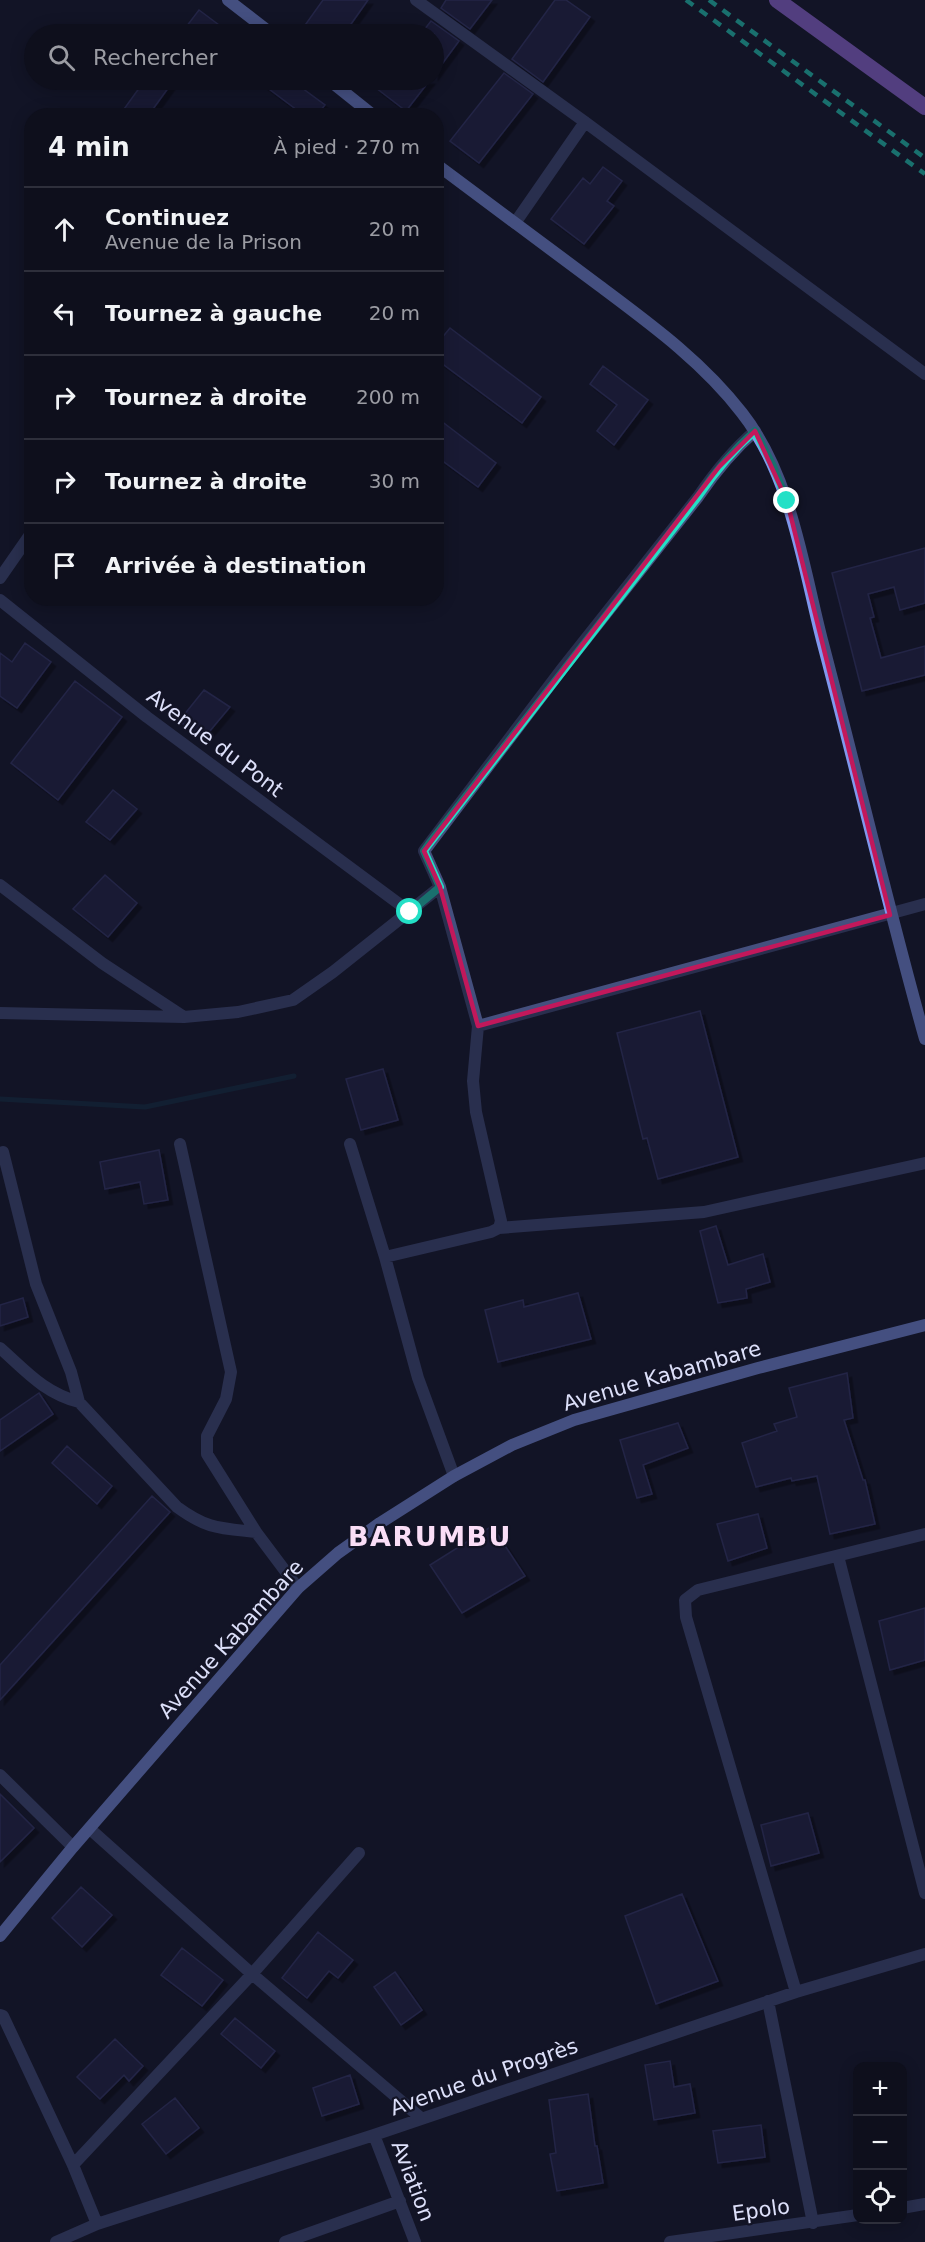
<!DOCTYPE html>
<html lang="fr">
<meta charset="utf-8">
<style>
:root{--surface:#0e0f1c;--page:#1c1d29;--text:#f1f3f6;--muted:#9b9ca3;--line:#2e2f3b}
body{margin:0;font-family:"DejaVu Sans",sans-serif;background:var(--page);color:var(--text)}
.controls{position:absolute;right:18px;bottom:18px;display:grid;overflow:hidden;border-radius:12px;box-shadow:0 3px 15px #0003}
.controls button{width:54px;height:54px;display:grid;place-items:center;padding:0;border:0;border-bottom:2px solid var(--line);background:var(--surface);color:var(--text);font:30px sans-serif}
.stop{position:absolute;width:18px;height:18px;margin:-14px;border:4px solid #23e0c6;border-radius:50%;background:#fff}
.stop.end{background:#23e0c6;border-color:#fff;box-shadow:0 2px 6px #0008}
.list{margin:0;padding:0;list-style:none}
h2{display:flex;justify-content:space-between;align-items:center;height:78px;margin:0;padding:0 24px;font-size:26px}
h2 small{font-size:20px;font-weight:400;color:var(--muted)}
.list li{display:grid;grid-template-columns:39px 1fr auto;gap:18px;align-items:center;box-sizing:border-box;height:84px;padding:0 24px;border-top:2px solid var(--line)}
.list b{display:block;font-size:22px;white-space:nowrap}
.list p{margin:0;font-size:20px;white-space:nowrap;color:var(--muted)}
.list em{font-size:20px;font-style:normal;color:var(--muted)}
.icon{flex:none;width:33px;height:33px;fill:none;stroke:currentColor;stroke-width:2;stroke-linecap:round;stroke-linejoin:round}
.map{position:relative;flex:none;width:925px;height:2242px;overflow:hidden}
.search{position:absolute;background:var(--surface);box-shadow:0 3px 15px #0003;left:24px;top:24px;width:420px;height:66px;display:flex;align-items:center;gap:15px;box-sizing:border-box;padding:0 21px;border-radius:33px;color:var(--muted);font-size:22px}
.panel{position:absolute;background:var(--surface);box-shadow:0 3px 15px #0003;left:24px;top:108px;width:420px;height:498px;border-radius:24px}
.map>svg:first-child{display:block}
</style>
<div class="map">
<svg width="925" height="2242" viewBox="0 0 925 2242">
<defs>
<filter id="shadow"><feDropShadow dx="4.5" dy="4.5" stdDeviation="0" flood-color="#0009"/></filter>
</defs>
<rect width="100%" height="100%" fill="#131426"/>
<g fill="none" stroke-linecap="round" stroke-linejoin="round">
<!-- stream -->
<path stroke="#122e40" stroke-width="5" d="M 0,1099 L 145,1107 L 294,1076"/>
</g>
<!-- building -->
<path fill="#222344" stroke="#37396d" stroke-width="1.5" filter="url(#shadow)" d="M 323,0 L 368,0 L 344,34 L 311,34 L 303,28 Z
M 446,0 L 492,0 L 470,29 L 441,8 Z
M 555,0 L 566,0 L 590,17 L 543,82 L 512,59 Z
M 199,10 L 231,34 L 197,34 L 186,27 Z
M 431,21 L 459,41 L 434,75 L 434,34 L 421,34 Z
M 504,73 L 533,94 L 479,163 L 450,141 Z
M 145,80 L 174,80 L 148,116 L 119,116 Z
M 257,80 L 291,80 L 325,105 L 316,116 L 305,116 Z
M 383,80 L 430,80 L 406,111 L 376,88 Z
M 603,167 L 622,181 L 607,201 L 614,206 L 584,244 L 551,219 L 583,178 L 590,184 Z
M 450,328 L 541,397 L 522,423 L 436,359 L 436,345 Z
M 603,366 L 648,400 L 614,445 L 597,431 L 617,405 L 590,384 Z
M 436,417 L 496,463 L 478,487 L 436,456 Z
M 925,548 L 925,603 L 900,610 L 894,587 L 868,594 L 874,617 L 870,618 L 881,658 L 925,646 L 925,675 L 862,691 L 832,573 Z
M 25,643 L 51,662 L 17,708 L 0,696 L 0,653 L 12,662 Z
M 75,681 L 122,717 L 58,800 L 11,763 Z
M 204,690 L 230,707 L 204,738 L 179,721 Z
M 113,790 L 137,809 L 110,840 L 86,822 Z
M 105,875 L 137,903 L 108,937 L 73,909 Z
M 700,1011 L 738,1157 L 658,1179 L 647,1138 L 643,1139 L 617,1033 Z
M 383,1069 L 398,1120 L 361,1130 L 346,1079 Z
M 159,1150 L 168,1200 L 144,1204 L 140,1182 L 105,1189 L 100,1162 Z
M 716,1226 L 728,1265 L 763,1254 L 770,1282 L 746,1289 L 747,1298 L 718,1303 L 700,1231 Z
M 578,1293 L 591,1339 L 498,1362 L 485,1310 L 523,1300 L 524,1307 Z
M 23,1298 L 28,1317 L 0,1326 L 0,1305 Z
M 847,1373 L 853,1418 L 844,1420 L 863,1480 L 865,1480 L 875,1524 L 830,1534 L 817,1476 L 792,1481 L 791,1478 L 756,1487 L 742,1443 L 777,1431 L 774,1424 L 797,1417 L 789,1388 Z
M 39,1393 L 53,1414 L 0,1451 L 0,1420 Z
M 678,1423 L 688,1448 L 643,1465 L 652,1494 L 637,1498 L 620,1440 Z
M 67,1446 L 112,1486 L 97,1504 L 52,1463 Z
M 152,1496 L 170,1512 L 0,1700 L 0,1665 Z
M 758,1514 L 767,1548 L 728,1561 L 717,1524 Z
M 492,1526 L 525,1576 L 462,1613 L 430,1565 Z
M 925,1608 L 925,1660 L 890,1670 L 879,1621 Z
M 0,1794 L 34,1828 L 0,1862 Z
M 808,1813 L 819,1853 L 771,1866 L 761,1825 Z
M 81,1887 L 112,1915 L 82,1947 L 52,1918 Z
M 682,1894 L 718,1981 L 656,2004 L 625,1916 Z
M 318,1932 L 353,1960 L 338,1978 L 329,1971 L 307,1998 L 282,1978 Z
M 182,1948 L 223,1980 L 202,2006 L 161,1975 Z
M 395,1972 L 422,2010 L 401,2025 L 374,1987 Z
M 235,2018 L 275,2051 L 261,2068 L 221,2034 Z
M 115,2039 L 143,2066 L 129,2081 L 124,2075 L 100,2099 L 77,2077 Z
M 670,2061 L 674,2087 L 690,2084 L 695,2113 L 654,2120 L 645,2065 Z
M 350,2075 L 359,2104 L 322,2116 L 313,2088 Z
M 588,2094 L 595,2146 L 597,2146 L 603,2183 L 557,2191 L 550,2154 L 556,2153 L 549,2100 Z
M 175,2098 L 199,2128 L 166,2154 L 142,2124 Z
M 761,2125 L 765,2157 L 718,2163 L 713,2131 Z"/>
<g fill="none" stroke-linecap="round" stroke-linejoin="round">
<!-- minor -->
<path stroke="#45507e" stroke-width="12" d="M 416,0 L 585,122 L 925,374
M 515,223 L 585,122
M 0,578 L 32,532
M 0,600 L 147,717 L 410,912
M 0,885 L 102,963 L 184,1017
M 0,1013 L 184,1017 L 238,1012 L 293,1000 L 333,972 L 440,887
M 478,1026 L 925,904
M 180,1144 L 231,1372 L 226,1399 L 207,1436 L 207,1454 L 256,1532 L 298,1588
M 350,1144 L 385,1257 L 418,1378 L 454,1476
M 3,1152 L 36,1284 L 71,1372 L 79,1402 L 177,1507 C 207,1529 219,1528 256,1532
M 499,1228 L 501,1221 L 476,1112 L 473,1081 L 478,1026 L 440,887 L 424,851 L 562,669 L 698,497 C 715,472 732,451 755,431
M 385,1257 L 491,1232 L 499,1228 L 704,1212 L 925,1163
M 0,1348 C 26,1371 44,1393 79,1402
M 838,1556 L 925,1893
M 0,1775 L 73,1847
M 90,1829 L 252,1974 L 421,2118
M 796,1992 L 686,1617 L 685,1600 L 698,1590 L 925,1534
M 768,2001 L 813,2223
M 0,2015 L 3,2016 L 73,2165 L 97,2224
M 374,2135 L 415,2242
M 73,2165 L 252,1974 L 359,1853
M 902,2208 L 925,2204
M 56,2242 L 97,2224 L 374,2135 L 796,1992 L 925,1954
M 285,2242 L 400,2201
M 670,2242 L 858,2215"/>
<!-- secondary -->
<path stroke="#8098ed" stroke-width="12" d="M 228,0 L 272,34
M 329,80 L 374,116
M 436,164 C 490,204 543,244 597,284 C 649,323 702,361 742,413 C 791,475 803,566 822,640 C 857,773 888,907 925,1039
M 0,1936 L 73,1847 L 298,1588 L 338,1553 L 380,1523 L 454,1476 L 512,1445 L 574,1420 L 758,1368 L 925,1325"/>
<!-- primary -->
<path stroke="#a172eb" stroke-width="16" d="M 777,0 L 925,107"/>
<!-- rail -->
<path stroke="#23e0c6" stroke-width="4.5" stroke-dasharray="9 8" stroke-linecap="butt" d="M 686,0 L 925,174
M 709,0 L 925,158"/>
</g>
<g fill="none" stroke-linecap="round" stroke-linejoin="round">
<!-- route -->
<path stroke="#23e0c6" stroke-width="8" d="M 410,912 L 440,887 L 424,851 L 429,844 L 698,497 C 715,472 732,451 755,431 L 773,466 L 787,501"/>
</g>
<!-- marked area -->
<path d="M0 0H925V2242H0ZM 755,431 L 787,501 L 890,915 L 478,1026 L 440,887 L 424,851 L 719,467 Z" fill="#131426" fill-opacity=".55" fill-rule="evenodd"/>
<path fill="none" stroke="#c2185b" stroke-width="4.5" stroke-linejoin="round" d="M 755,431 L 787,501 L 890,915 L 478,1026 L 440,887 L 424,851 L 719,467 Z"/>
<g text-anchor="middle" stroke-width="4.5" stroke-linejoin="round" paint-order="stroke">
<!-- street labels -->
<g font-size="21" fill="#dde0fa" stroke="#131426">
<text transform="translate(215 743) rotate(37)" y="7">Avenue du Pont</text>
<text transform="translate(662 1376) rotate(-16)" y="7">Avenue Kabambare</text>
<text transform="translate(231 1639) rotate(-48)" y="7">Avenue Kabambare</text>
<text transform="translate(484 2077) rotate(-19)" y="7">Avenue du Progrès</text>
<text transform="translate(413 2181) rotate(69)" y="7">Aviation</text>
<text transform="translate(761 2210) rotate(-8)" y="7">Epolo</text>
</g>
<!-- district labels -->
<g font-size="27" font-weight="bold" letter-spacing="1.5" fill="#fadef7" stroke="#131426">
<text x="430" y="1546">BARUMBU</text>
</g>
</g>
</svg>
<div class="controls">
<button>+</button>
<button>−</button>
<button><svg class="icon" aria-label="locate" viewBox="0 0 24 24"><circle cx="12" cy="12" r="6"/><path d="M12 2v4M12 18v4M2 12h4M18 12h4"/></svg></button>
</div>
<div class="stop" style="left:410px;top:912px"></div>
<div class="stop end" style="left:787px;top:501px"></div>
<div class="search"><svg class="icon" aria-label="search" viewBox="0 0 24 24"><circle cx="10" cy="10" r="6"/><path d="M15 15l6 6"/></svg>Rechercher</div>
<section class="panel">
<h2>4 min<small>À pied · 270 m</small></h2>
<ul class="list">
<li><svg class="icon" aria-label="ahead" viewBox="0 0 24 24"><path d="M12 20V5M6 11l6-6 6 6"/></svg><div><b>Continuez</b><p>Avenue de la Prison</p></div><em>20 m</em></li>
<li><svg class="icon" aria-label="left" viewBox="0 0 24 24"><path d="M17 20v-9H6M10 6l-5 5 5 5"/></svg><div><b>Tournez à gauche</b></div><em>20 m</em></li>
<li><svg class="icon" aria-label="right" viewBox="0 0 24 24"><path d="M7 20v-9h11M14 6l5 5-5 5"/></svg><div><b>Tournez à droite</b></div><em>200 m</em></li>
<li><svg class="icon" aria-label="right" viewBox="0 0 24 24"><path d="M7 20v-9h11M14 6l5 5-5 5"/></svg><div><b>Tournez à droite</b></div><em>30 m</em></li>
<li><svg class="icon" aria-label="arrive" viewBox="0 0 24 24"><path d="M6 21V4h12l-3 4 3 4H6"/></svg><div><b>Arrivée à destination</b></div></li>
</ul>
</section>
</div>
